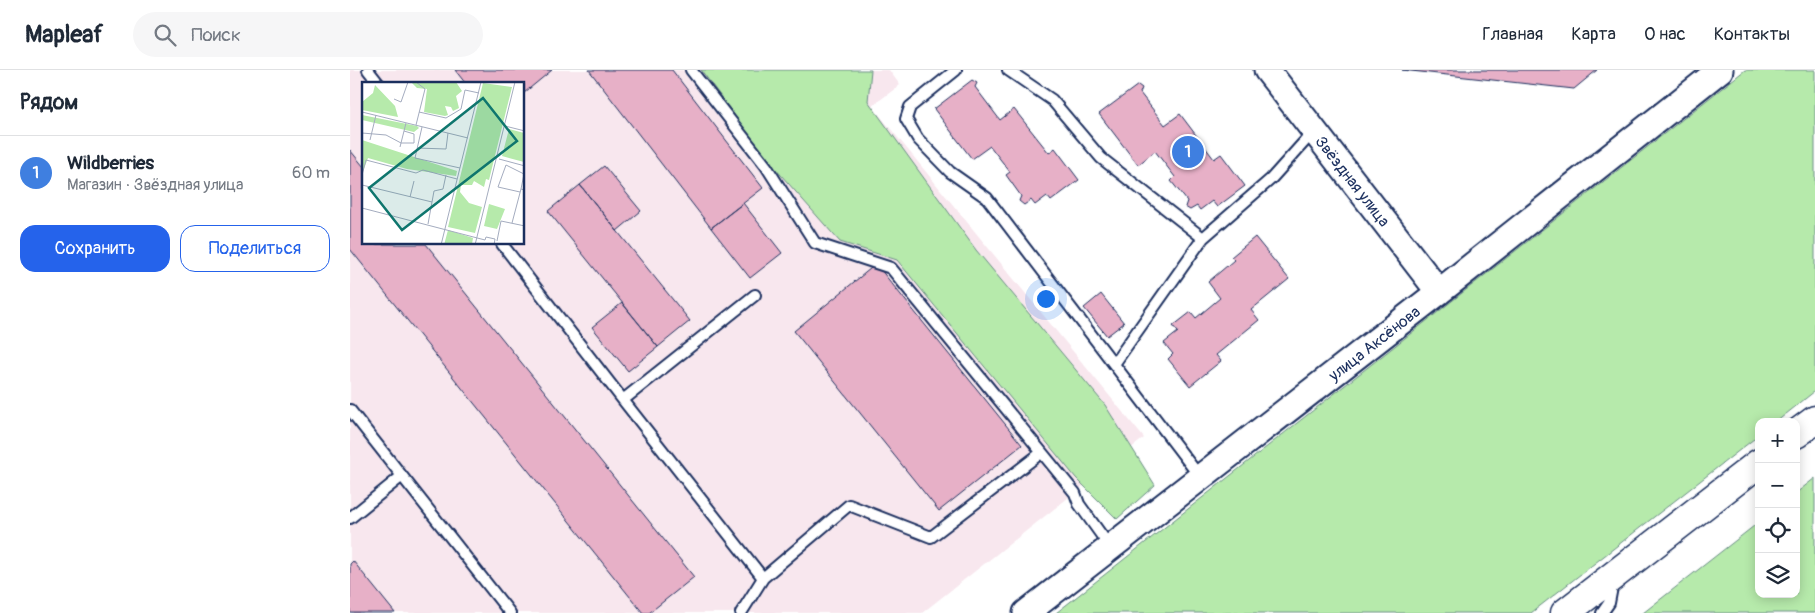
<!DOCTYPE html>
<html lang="ru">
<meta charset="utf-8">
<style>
:root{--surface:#fff;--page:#f6f6f7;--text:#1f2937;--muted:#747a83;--line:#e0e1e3;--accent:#2563eb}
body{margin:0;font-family:Pangolin,sans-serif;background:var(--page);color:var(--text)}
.controls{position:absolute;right:15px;bottom:15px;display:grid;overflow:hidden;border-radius:10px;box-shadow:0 2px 12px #0003}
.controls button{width:45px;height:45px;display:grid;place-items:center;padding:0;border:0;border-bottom:1px solid var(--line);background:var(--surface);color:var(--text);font:25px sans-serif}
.you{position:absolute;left:695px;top:228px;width:18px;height:18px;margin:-12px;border:4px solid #fff;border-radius:50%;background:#1a73e8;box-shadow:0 0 0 8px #1a73e833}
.badge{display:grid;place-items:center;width:32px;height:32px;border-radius:50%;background:var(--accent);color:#fff;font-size:16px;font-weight:700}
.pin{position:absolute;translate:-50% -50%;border:2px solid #fff;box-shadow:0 1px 5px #0006}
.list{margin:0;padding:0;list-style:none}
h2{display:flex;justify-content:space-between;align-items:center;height:65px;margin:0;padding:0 20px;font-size:21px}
h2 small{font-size:16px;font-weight:400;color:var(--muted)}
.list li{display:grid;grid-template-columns:32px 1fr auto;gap:15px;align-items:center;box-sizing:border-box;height:75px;padding:0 20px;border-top:1px solid var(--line)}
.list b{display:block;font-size:19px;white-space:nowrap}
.list p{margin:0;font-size:16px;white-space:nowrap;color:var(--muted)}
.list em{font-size:16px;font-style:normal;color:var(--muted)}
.actions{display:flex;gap:10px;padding:15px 20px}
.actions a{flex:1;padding:11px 0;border:1px solid var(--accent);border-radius:15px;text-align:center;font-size:18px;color:var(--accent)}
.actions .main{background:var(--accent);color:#fff}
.icon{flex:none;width:28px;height:28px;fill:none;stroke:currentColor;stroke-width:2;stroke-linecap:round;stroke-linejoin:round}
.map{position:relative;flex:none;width:1465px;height:543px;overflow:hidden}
header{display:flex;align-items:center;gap:30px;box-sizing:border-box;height:70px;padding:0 25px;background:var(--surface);border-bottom:1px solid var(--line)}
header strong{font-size:24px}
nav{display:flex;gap:28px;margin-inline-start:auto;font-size:18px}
.search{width:350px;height:45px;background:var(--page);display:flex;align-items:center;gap:12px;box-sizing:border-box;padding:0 18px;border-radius:28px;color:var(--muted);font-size:19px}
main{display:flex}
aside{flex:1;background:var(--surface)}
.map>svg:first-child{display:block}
</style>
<header>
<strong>Mapleaf</strong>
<div class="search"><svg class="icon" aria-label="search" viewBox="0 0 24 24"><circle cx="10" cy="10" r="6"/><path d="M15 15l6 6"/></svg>Поиск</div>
<nav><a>Главная</a><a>Карта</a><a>О нас</a><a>Контакты</a></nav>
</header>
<main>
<aside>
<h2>Рядом<small></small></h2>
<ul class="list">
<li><span class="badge" style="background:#3f7fe0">1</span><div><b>Wildberries</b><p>Магазин · Звёздная улица</p></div><em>60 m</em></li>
</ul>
<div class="actions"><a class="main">Сохранить</a><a>Поделиться</a></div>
</aside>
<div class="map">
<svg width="1465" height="543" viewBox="0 0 1465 543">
<rect width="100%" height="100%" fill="#fff"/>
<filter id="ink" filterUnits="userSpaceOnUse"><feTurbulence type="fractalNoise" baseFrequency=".02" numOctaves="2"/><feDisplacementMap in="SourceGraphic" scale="10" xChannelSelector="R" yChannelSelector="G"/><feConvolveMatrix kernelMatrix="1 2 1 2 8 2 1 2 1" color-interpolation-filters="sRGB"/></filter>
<g filter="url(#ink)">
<!-- built -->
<path fill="#f8e7ee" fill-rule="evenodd" d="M 0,0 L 539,0 L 550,15 L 522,36 L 794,368 L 572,543 L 0,543 ZM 14,14 L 174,14 L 174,174 L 14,174 Z"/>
<!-- green -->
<path fill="#b6eaab" stroke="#688c84" d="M 351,0 L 521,0 L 518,31 L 626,180 L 755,335 L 805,415 L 767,449 L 726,408 L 547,190 L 490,172 L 416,88 Z
M 1395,0 L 1465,0 L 1465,321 L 1426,352 L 1409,352 L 1409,365 L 1181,543 L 706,543 Z
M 1465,408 L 1465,543 L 1293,543 L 1409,452 L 1409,524 L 1446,524 L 1446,423 Z"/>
<!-- building -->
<path fill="#e7b0c7" stroke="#1b2f5e" d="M 105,0 L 202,0 L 174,23 L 174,14 L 116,14 Z
M 239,0 L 322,0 L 413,118 L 361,158 Z
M 1052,0 L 1247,0 L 1224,19 Z
M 622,10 L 627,13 L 625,17 L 650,50 L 664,39 L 699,83 L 705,78 L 729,110 L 701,131 L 697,126 L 685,135 L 681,130 L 674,135 L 669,131 L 671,126 L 656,105 L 660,102 L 640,76 L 622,89 L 584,39 Z
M 788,15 L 792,18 L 790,23 L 815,55 L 830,44 L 864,89 L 871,84 L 895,116 L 867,137 L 862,131 L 850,140 L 847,136 L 840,140 L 835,137 L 837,131 L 821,111 L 825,107 L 805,81 L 788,95 L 749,44 Z
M 0,80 L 14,97 L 14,174 L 76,174 L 344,507 L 299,543 L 293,543 L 0,179 Z
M 254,96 L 291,141 L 267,161 L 230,115 Z
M 230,115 L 340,251 L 308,277 L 198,141 Z
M 393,133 L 432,183 L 400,208 L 361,158 Z
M 905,167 L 939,209 L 901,240 L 909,250 L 866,285 L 871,291 L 840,316 L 818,289 L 823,284 L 814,273 L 828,262 L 823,256 L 841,242 L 846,248 L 870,228 L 858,212 L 884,190 L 881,187 Z
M 526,194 L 672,375 L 589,441 L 444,261 Z
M 751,224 L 774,253 L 757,266 L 734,238 Z
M 272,233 L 308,277 L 278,301 L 242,257 Z
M 3,491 L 45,543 L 0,543 L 0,494 Z"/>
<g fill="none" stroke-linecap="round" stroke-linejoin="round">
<!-- service casing -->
<g stroke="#1b2f5e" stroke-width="14">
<path id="service" d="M 18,0 L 29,14
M 341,0 L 416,96 L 465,173 L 541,198 L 725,423 L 729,434 L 760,477
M 606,0 L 560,37 L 556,49 L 568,69 L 600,102 L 637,128 L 850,407
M 658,0 L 702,30 L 751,88 L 853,168 L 921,109 L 964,61
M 152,174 L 273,330 L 413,508 L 391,543
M 764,294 L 853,168
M 273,330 L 405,225
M 0,340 L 160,543
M 0,448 L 52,406
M 413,508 L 499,435 L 581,467 L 691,383
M 1252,543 L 1259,533 L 1263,512"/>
</g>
<!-- tertiary casing -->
<g stroke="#1b2f5e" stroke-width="29">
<path id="tertiary" d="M 917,0 L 1089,222
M 676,543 L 1089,222 L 1370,0"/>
</g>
<!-- secondary casing -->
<g stroke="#1b2f5e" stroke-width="31">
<path id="secondary" d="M 1446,364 L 1465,350
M 1215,543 L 1409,393"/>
</g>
<!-- service -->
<use href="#service" stroke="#fff" stroke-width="10"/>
<!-- tertiary -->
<use href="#tertiary" stroke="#fff" stroke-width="25"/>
<!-- secondary -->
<use href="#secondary" stroke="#fff" stroke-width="28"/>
</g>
</g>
<g text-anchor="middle" stroke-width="4" stroke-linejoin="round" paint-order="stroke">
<!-- street labels -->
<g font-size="16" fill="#1b2f5e" stroke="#fff">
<text transform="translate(1003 111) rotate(52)" y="6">Звёздная улица</text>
<text transform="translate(1024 273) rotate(-38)" y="6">улица Аксёнова</text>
</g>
</g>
<!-- overview -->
<g transform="translate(12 12)">
<rect width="162" height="162" fill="#fff"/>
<path d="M 49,0 L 94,0 L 100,9 L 94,14 L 97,26 L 91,29 L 89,25 L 83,24 L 86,33 L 83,34 L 62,30 L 65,7 L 55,6 ZM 121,1 L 150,5 L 127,98 L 124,97 L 122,105 L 112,99 L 110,103 L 99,103 L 98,110 L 107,121 L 120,125 L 113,151 L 86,145 ZM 13,3 L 33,24 L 36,35 L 0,28 L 0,20 L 11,11 ZM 0,33 L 55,44 L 57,46 L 52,50 L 0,38 ZM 147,47 L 162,51 L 162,80 L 140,74 ZM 0,58 L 95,89 L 94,94 L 45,87 L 6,76 L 0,92 ZM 127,122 L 143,127 L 135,147 L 122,144 ZM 86,148 L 111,156 L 110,162 L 82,163 Z" fill="#b6eaab"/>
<path fill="none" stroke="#a4acbf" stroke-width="1" d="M 54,0 L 63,7 L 54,43M 32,17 L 39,20 L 46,0M 0,30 L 106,56M 57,30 L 84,36 L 99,27 L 103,8 L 117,11M 143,44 L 163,49M 60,45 L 53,76 L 98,86M 0,51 L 24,53 L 39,61 L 44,41M 8,58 L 14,33M 38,65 L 39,61 L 52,61 L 52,52 L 42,49M 55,66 L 84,67 L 86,51M 137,77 L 163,84M 0,93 L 4,78 L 54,91 L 61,88 L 95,97M 0,103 L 70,120 L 66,142M 158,110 L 136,105 L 144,83 L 162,92 L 159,107M 48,115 L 52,99M 70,120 L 72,109 L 81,107 L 84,93M 0,126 L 123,158 L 124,155 L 133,157 L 132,163M 150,141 L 159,107 L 163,108M 135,159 L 139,139 L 163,144M 79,163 L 119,0M 113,163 L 153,0"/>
<path fill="#0f766e" fill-opacity="0.15" stroke="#0f766e" stroke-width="2.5" d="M 121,16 L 155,59 L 40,148 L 7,106 Z"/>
<rect width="162" height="162" fill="none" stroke="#1b2f5e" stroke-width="2.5"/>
</g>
</svg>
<div class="controls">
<button>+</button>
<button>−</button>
<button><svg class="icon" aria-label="locate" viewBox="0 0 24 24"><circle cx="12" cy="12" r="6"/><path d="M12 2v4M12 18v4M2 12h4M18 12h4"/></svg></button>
<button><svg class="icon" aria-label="layers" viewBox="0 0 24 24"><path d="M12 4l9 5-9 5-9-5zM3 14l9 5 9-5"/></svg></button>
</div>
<div class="you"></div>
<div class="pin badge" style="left:838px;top:82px;background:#3f7fe0">1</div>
</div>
</main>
